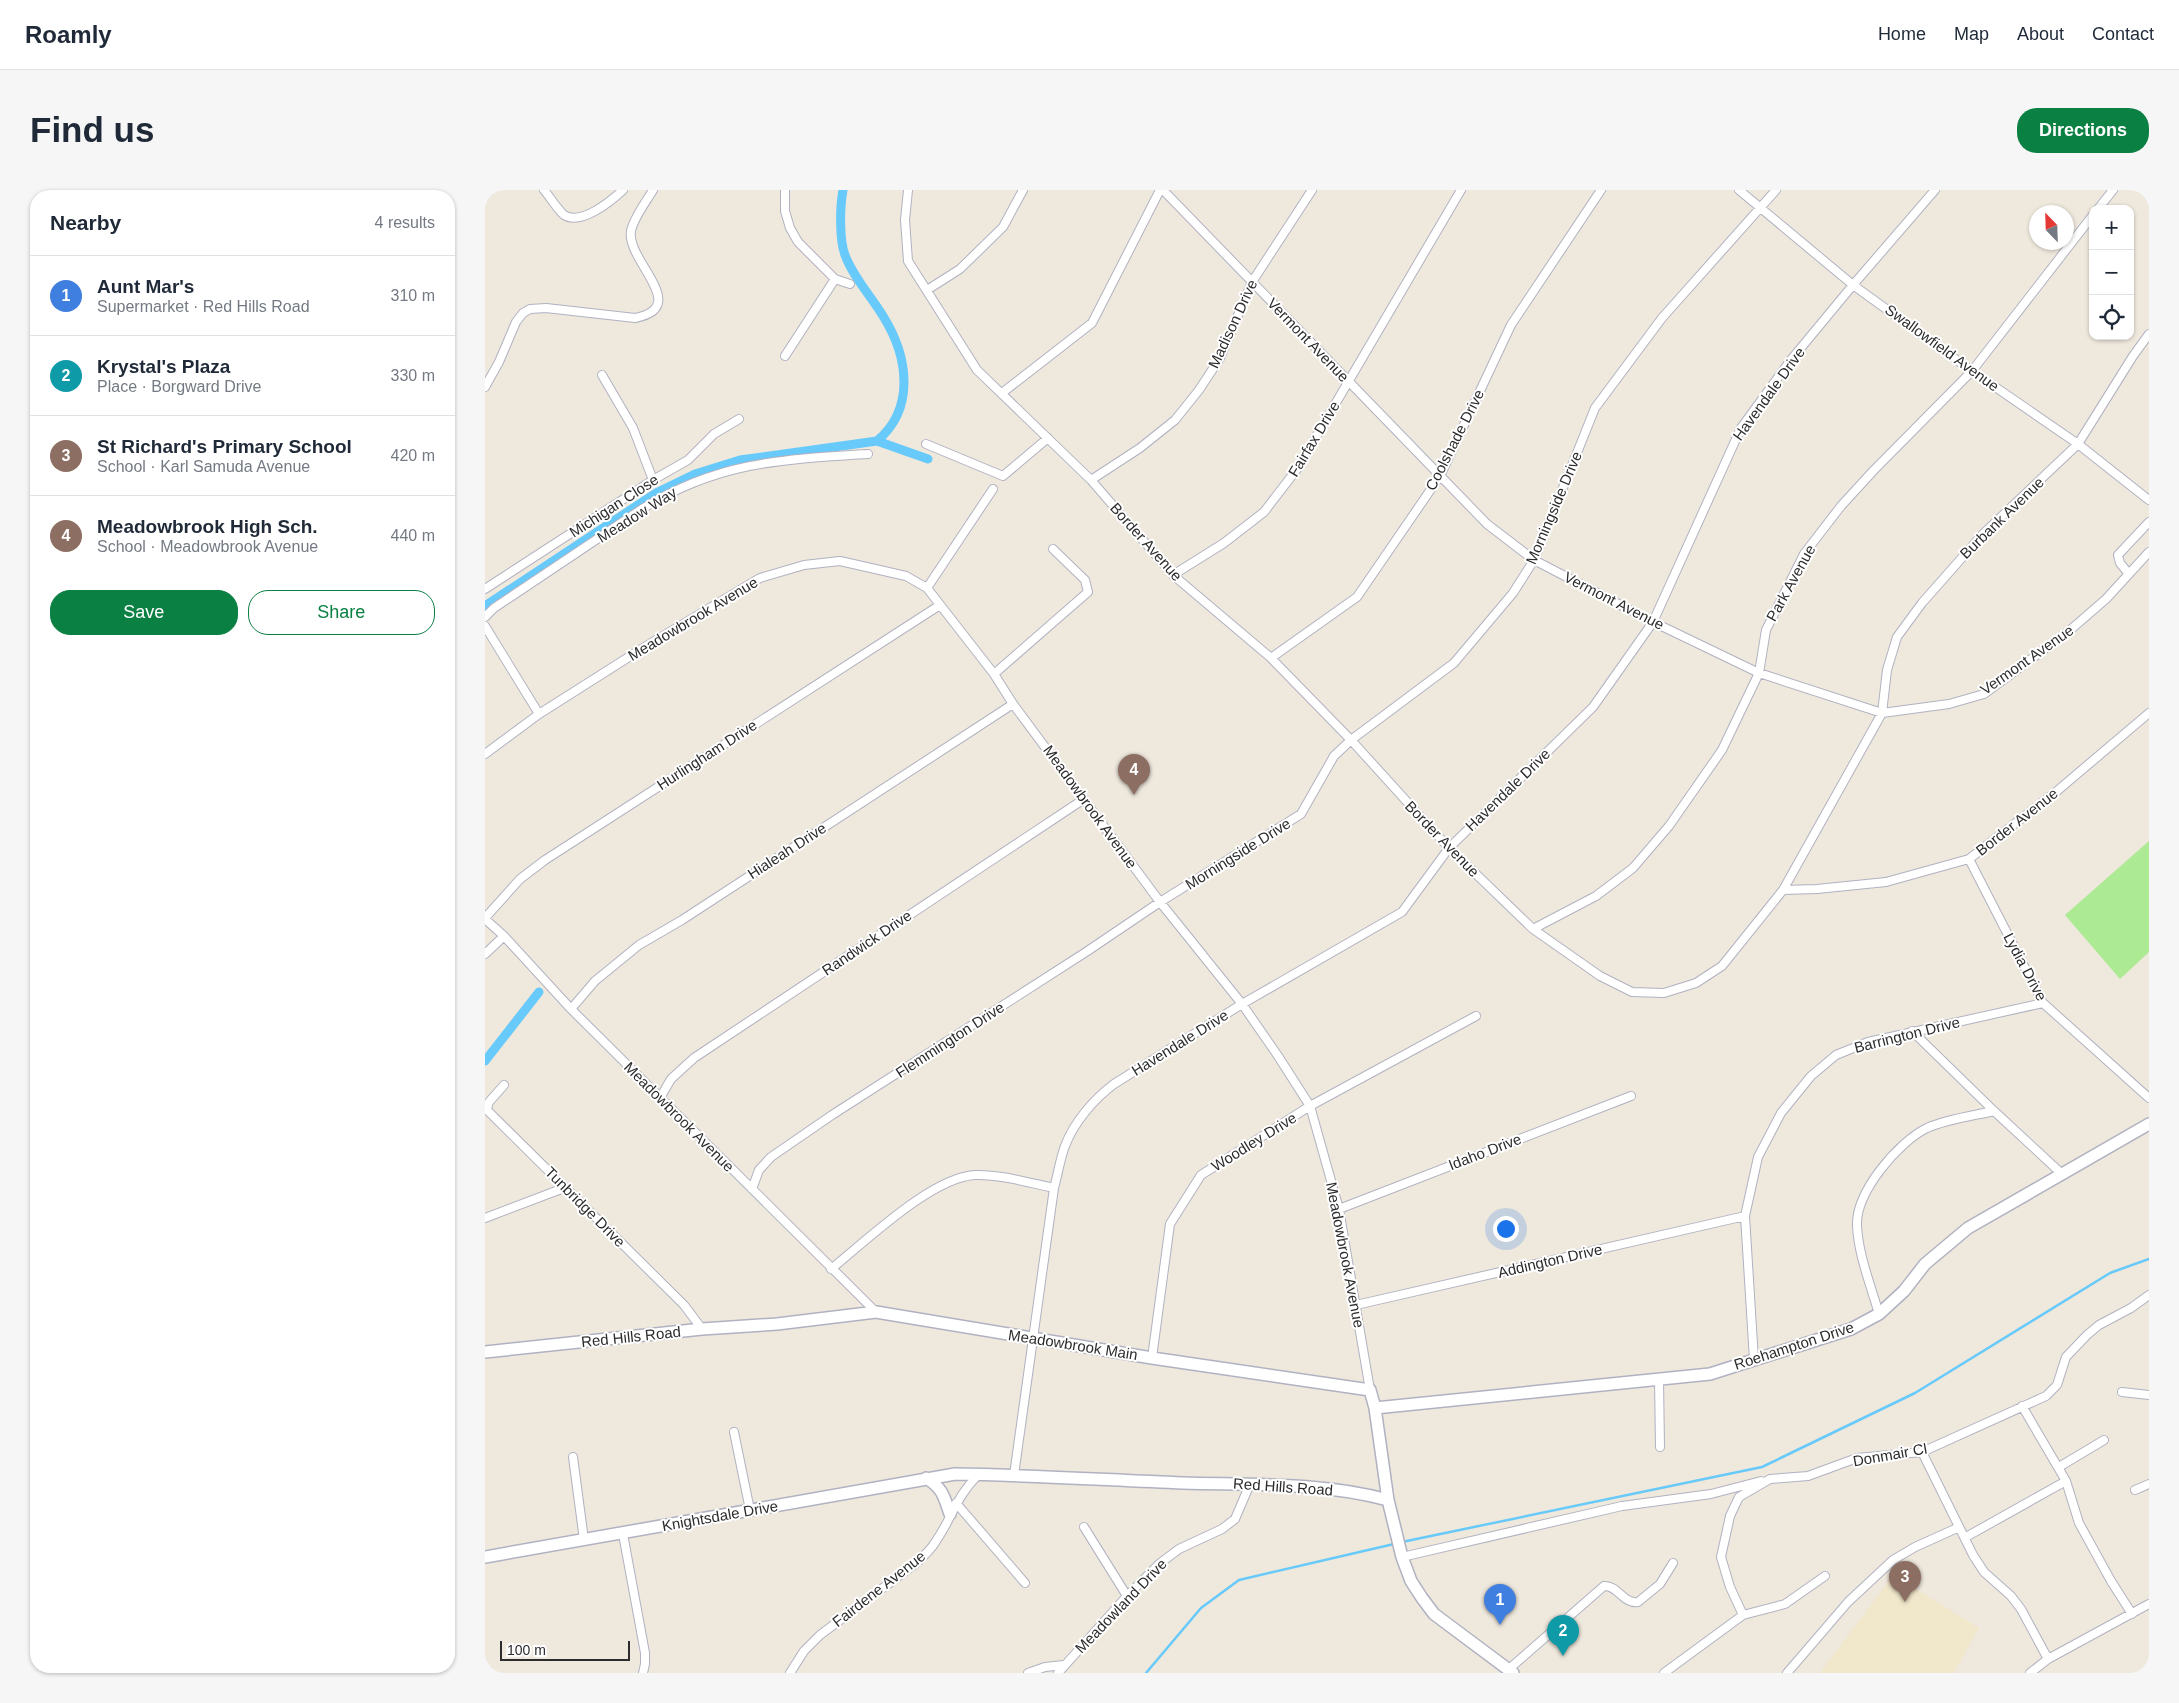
<!DOCTYPE html>
<meta charset="utf-8">
<style>
:root{--surface:#fff;--page:#f6f6f7;--text:#1f2937;--muted:#747a83;--line:#e0e1e3;--accent:#0b8043}
body{margin:0;font-family:Arial,sans-serif;background:var(--page);color:var(--text)}
.controls{position:absolute;right:15px;top:15px;display:grid;overflow:hidden;border-radius:10px;box-shadow:0 1px 4px #0004}
.controls button{width:45px;height:45px;display:grid;place-items:center;padding:0;border:0;border-bottom:1px solid var(--line);background:var(--surface);color:var(--text);font:25px sans-serif}
.compass{position:absolute;left:1544px;top:15px;width:45px;height:45px;border-radius:50%;background:var(--surface);box-shadow:0 1px 4px #0004;rotate:337deg}
.scale{position:absolute;left:15px;bottom:12px;width:130px;box-sizing:border-box;padding-left:5px;border:2px solid #2c2c2c;border-top:0;font-size:14px;line-height:18px;white-space:nowrap;color:#2c2c2c;-webkit-text-stroke:4px #fff;paint-order:stroke}
.you{position:absolute;left:1020px;top:1038px;width:18px;height:18px;margin:-12px;border:4px solid #fff;border-radius:50%;background:#1a73e8;box-shadow:0 0 0 8px #1a73e833}
.badge{display:grid;place-items:center;width:32px;height:32px;border-radius:50%;background:var(--accent);color:#fff;font-size:16px;font-weight:700}
.pin{position:absolute;translate:-50% -41px;filter:drop-shadow(0 1px 2px #0008)}
.pin::after{content:'';position:absolute;top:26px;width:18px;height:15px;background:inherit;clip-path:polygon(0 0,100% 0,50% 100%)}
.list{margin:0;padding:0;list-style:none}
h2{display:flex;justify-content:space-between;align-items:center;height:65px;margin:0;padding:0 20px;font-size:21px}
h2 small{font-size:16px;font-weight:400;color:var(--muted)}
.list li{display:grid;grid-template-columns:32px 1fr auto;gap:15px;align-items:center;box-sizing:border-box;height:80px;padding:0 20px;border-top:1px solid var(--line)}
.list b{display:block;font-size:19px;white-space:nowrap}
.list p{margin:0;font-size:16px;white-space:nowrap;color:var(--muted)}
.list em{font-size:16px;font-style:normal;color:var(--muted)}
.actions{display:flex;gap:10px;padding:15px 20px}
.actions a{flex:1;padding:11px 0;border:1px solid var(--accent);border-radius:20px;text-align:center;font-size:18px;color:var(--accent)}
.actions .main{background:var(--accent);color:#fff}
.icon{flex:none;width:28px;height:28px;fill:none;stroke:currentColor;stroke-width:2;stroke-linecap:round;stroke-linejoin:round}
.map{position:relative;flex:none;width:1664px;height:1483px;overflow:hidden;border-radius:20px}
header{display:flex;align-items:center;gap:30px;box-sizing:border-box;height:70px;padding:0 25px;background:var(--surface);border-bottom:1px solid var(--line)}
header strong{font-size:24px}
nav{display:flex;gap:28px;margin-inline-start:auto;font-size:18px}
.intro{display:flex;align-items:center;justify-content:space-between;box-sizing:border-box;height:120px;padding:0 30px}
h1{margin:0;font-size:35px}
.button{padding:12px 22px;border-radius:20px;background:var(--accent);color:#fff;font-size:18px;font-weight:700}
main{display:flex;gap:30px;padding:0 30px}
aside{flex:1;background:var(--surface);border-radius:20px;box-shadow:0 1px 4px #0004}
.map>svg:first-child{display:block}
</style>
<header>
<strong>Roamly</strong>
<nav><a>Home</a><a>Map</a><a>About</a><a>Contact</a></nav>
</header>
<div class="intro"><h1>Find us</h1><a class="button">Directions</a></div>
<main>
<aside>
<h2>Nearby<small>4 results</small></h2>
<ul class="list">
<li><span class="badge" style="background:#3f7fe0">1</span><div><b>Aunt Mar's</b><p>Supermarket · Red Hills Road</p></div><em>310 m</em></li>
<li><span class="badge" style="background:#0f9aa8">2</span><div><b>Krystal's Plaza</b><p>Place · Borgward Drive</p></div><em>330 m</em></li>
<li><span class="badge" style="background:#8d6e63">3</span><div><b>St Richard's Primary School</b><p>School · Karl Samuda Avenue</p></div><em>420 m</em></li>
<li><span class="badge" style="background:#8d6e63">4</span><div><b>Meadowbrook High Sch.</b><p>School · Meadowbrook Avenue</p></div><em>440 m</em></li>
</ul>
<div class="actions"><a class="main">Save</a><a>Share</a></div>
</aside>
<div class="map">
<svg width="1664" height="1483" viewBox="0 0 1664 1483">
<rect width="100%" height="100%" fill="#efe8dd"/>
<!-- education -->
<path fill="#f1e7cb" d="M 1408,1385 L 1494,1438 L 1469,1483 L 1335,1483 Z"/>
<!-- grass -->
<path fill="#acea94" d="M 1664,651 L 1664,762 L 1635,789 L 1580,725 Z"/>
<g fill="none" stroke-linecap="round" stroke-linejoin="round">
<!-- stream -->
<path stroke="#67cafa" stroke-width="2.5" d="M 917,1352 L 1277,1277 L 1430,1203 L 1625,1083 L 1664,1069
M 661,1483 L 716,1418 L 754,1390 L 909,1354"/>
<!-- canal -->
<path stroke="#67cafa" stroke-width="9" d="M 358,0 C 355,16 354,49 360,65 C 368,87 386,106 398,126 C 423,166 431,218 392,251
M 0,416 L 171,303 L 210,284 L 255,270 L 392,251 L 443,269
M 0,871 L 54,802"/>
<!-- street casing -->
<g stroke="#b1b2c1" stroke-width="10">
<path id="street" d="M 59,0 C 65,7 72,19 79,25 C 96,36 126,11 138,0
M 300,0 L 300,21 L 305,38 L 313,52 L 350,89 L 365,94
M 423,0 L 420,30 L 423,71 L 492,180 L 606,290 L 688,385 L 786,468 L 866,550 L 964,658 L 1048,739 L 1115,786 L 1147,802 L 1179,803 L 1211,793 L 1237,776 L 1298,700 L 1332,699 L 1401,692 L 1484,669 L 1572,601 L 1664,523
M 678,0 L 1002,334 L 1049,370 L 1168,432 L 1274,483 L 1397,523 L 1464,514 L 1499,504 L 1584,441 L 1621,409 L 1664,362
M 1254,0 L 1368,95 L 1487,181 L 1593,254 L 1664,310
M 1613,19 L 1628,0
M 442,100 L 475,79 L 518,37 L 538,0
M 300,166 L 350,89
M 117,185 L 148,238 L 168,290
M 0,197 L 14,172 L 31,132 L 38,123 L 45,119 L 61,118 L 150,128 C 207,117 141,71 146,41 C 149,27 161,12 168,0
M 517,203 L 607,133 L 675,0
M 441,254 L 518,286 L 563,248
M 606,290 L 655,258 L 690,230 L 714,200 L 735,168 L 767,92 L 827,0
M 1644,384 L 1635,373 L 1633,365 L 1664,332
M 688,385 L 739,353 L 779,322 L 812,279 L 976,0
M 442,398 L 508,299
M 0,399 L 168,290 L 203,270 L 229,244 L 254,229
M 0,427 L 9,418 L 157,319 C 232,272 298,269 383,264
M 0,436 L 54,524
M 786,468 L 872,407 L 955,286 L 1026,135 L 1116,0
M 509,484 L 603,402 L 600,390 L 568,359
M 0,564 L 54,524 L 158,458 L 275,388 L 319,375 L 355,371 L 421,386 L 442,398 L 509,484 L 528,514 L 675,712 L 757,814 L 793,866 L 825,916 L 854,1019 L 885,1200
M 1484,669 L 1558,813 L 1664,908
M 1298,700 L 1397,523 L 1402,480 L 1412,447 L 1437,413 L 1497,345 L 1593,254 L 1648,166 L 1664,144
M 0,728 L 35,689 L 60,670 L 455,415
M 0,729 L 19,746 L 86,819 L 391,1122
M 1048,739 L 1111,706 L 1148,678 L 1184,636 L 1237,560 L 1274,483 L 1281,440 L 1319,364 L 1356,316 L 1389,280 L 1487,181 L 1608,25
M 0,764 L 19,746
M 86,819 L 110,791 L 154,755 L 197,730 L 528,514
M 1427,841 L 1509,921 L 1577,984
M 19,895 L 4,912 L 2,919 L 4,922 L 199,1115 L 217,1139
M 175,908 L 186,889 L 209,868 L 599,609
M 267,999 L 274,980 L 286,967 L 347,925 L 601,762 L 675,712 L 816,624 L 849,566 L 866,550 L 969,473 L 1028,403 L 1049,370 L 1110,218 L 1177,128 L 1291,0
M 854,1019 L 1146,906
M 0,1028 L 79,998
M 346,1079 C 380,1052 447,987 490,985 C 514,984 545,993 569,998
M 871,1115 L 1260,1026
M 1394,1124 C 1386,1096 1373,1064 1372,1035 C 1371,1002 1413,952 1442,938 C 1462,929 1487,926 1509,921
M 667,1168 L 685,1034 L 716,985 L 825,916 L 991,826
M 1269,1170 L 1260,1026 L 1273,967 L 1296,923 L 1326,886 L 1351,865 L 1383,852 L 1558,813
M 1174,1190 L 1175,1257
M 1637,1202 L 1664,1205
M 1537,1216 L 1581,1291 L 1594,1333 L 1626,1391 L 1647,1424
M 249,1242 L 265,1320
M 1437,1262 L 1488,1365 L 1499,1382 L 1526,1406 L 1536,1419 L 1563,1469
M 88,1267 L 99,1350
M 1574,1277 L 1619,1250
M 529,1285 L 569,998 C 573,984 575,969 580,956 C 589,932 609,909 629,894 L 757,814 L 917,722 L 964,658 L 1108,517 L 1168,432 L 1256,238 L 1305,171 L 1368,95 L 1450,0
M 1650,1300 L 1664,1294
M 471,1313 L 540,1393
M 599,1337 L 642,1406
M 138,1344 L 160,1463 L 160,1474 L 158,1483
M 1481,1347 L 1581,1291
M 917,1367 L 1137,1316 L 1226,1304 L 1276,1291
M 1258,1425 L 1245,1397 L 1236,1367 L 1245,1326 L 1254,1307 L 1285,1289 L 1323,1286 L 1372,1268 L 1437,1262 L 1561,1206 L 1572,1195 L 1581,1167 L 1602,1145 L 1614,1135 L 1646,1118 L 1664,1105
M 1024,1479 L 1119,1396 C 1133,1395 1138,1414 1153,1412 L 1175,1394 L 1188,1373
M 305,1483 L 319,1461 L 335,1445 L 430,1374 C 438,1367 446,1360 451,1351 C 468,1326 471,1307 493,1285
M 543,1483 L 560,1477 L 579,1475
M 573,1483 L 642,1406 L 674,1374 L 694,1359 L 737,1339 L 750,1329 L 765,1294
M 1179,1483 L 1258,1425 L 1300,1414 L 1340,1386
M 1302,1483 L 1363,1412 L 1408,1370 L 1430,1357 L 1470,1339 L 1475,1339
M 1545,1483 L 1563,1469 L 1664,1414"/>
</g>
<!-- secondary casing -->
<g stroke="#b1b2c1" stroke-width="14">
<path id="secondary" d="M 0,1162 L 217,1139 L 292,1134 L 391,1122 L 667,1168 L 885,1200 L 890,1218 L 903,1310
M 890,1218 L 1225,1184 L 1366,1139 L 1394,1124 L 1419,1101 L 1440,1074 L 1483,1038 L 1664,934
M 441,1288 C 458,1298 459,1307 465,1324
M 0,1367 L 470,1284 C 546,1285 622,1290 698,1293 C 766,1295 837,1292 903,1310 L 917,1367 L 926,1391 L 937,1408 L 949,1424 L 1028,1483"/>
</g>
<!-- street -->
<use href="#street" stroke="#fff" stroke-width="8"/>
<!-- secondary -->
<use href="#secondary" stroke="#fff" stroke-width="11"/>
</g>
<g text-anchor="middle" stroke-width="4" stroke-linejoin="round" paint-order="stroke">
<!-- street labels -->
<g font-size="15" fill="#2c2c2c" stroke="#fff">
<text transform="translate(748 134) rotate(-65)" y="5">Madison Drive</text>
<text transform="translate(823 150) rotate(46)" y="5">Vermont Avenue</text>
<text transform="translate(1457 158) rotate(36)" y="5">Swallowfield Avenue</text>
<text transform="translate(1284 204) rotate(-54)" y="5">Havendale Drive</text>
<text transform="translate(829 249) rotate(-59)" y="5">Fairfax Drive</text>
<text transform="translate(970 250) rotate(-63)" y="5">Coolshade Drive</text>
<text transform="translate(129 316) rotate(-33)" y="5">Michigan Close</text>
<text transform="translate(1069 318) rotate(-67)" y="5">Morningside Drive</text>
<text transform="translate(152 325) rotate(-32)" y="5">Meadow Way</text>
<text transform="translate(1517 328) rotate(-44)" y="5">Burbank Avenue</text>
<text transform="translate(661 352) rotate(48)" y="5">Border Avenue</text>
<text transform="translate(1306 393) rotate(-61)" y="5">Park Avenue</text>
<text transform="translate(1129 411) rotate(27)" y="5">Vermont Avenue</text>
<text transform="translate(208 429) rotate(-31)" y="5">Meadowbrook Avenue</text>
<text transform="translate(1542 470) rotate(-35)" y="5">Vermont Avenue</text>
<text transform="translate(222 565) rotate(-33)" y="5">Hurlingham Drive</text>
<text transform="translate(1023 600) rotate(-44)" y="5">Havendale Drive</text>
<text transform="translate(605 617) rotate(54)" y="5">Meadowbrook Avenue</text>
<text transform="translate(1532 632) rotate(-38)" y="5">Border Avenue</text>
<text transform="translate(957 649) rotate(46)" y="5">Border Avenue</text>
<text transform="translate(302 661) rotate(-33)" y="5">Hialeah Drive</text>
<text transform="translate(753 664) rotate(-32)" y="5">Morningside Drive</text>
<text transform="translate(382 753) rotate(-34)" y="5">Randwick Drive</text>
<text transform="translate(1540 777) rotate(62)" y="5">Lydia Drive</text>
<text transform="translate(1422 845) rotate(-14)" y="5">Barrington Drive</text>
<text transform="translate(465 850) rotate(-33)" y="5">Flemmington Drive</text>
<text transform="translate(695 853) rotate(-32)" y="5">Havendale Drive</text>
<text transform="translate(194 927) rotate(45)" y="5">Meadowbrook Avenue</text>
<text transform="translate(769 952) rotate(-32)" y="5">Woodley Drive</text>
<text transform="translate(1000 962) rotate(-21)" y="5">Idaho Drive</text>
<text transform="translate(100 1017) rotate(45)" y="5">Tunbridge Drive</text>
<text transform="translate(860 1065) rotate(79)" y="5">Meadowbrook Avenue</text>
<text transform="translate(1065 1071) rotate(-13)" y="5">Addington Drive</text>
<text transform="translate(146 1147) rotate(-6)" y="5">Red Hills Road</text>
<text transform="translate(588 1155) rotate(9)" y="5">Meadowbrook Main</text>
<text transform="translate(1309 1156) rotate(-18)" y="5">Roehampton Drive</text>
<text transform="translate(1405 1265) rotate(-10)" y="5">Donmair Cl</text>
<text transform="translate(798 1297) rotate(4)" y="5">Red Hills Road</text>
<text transform="translate(235 1326) rotate(-10)" y="5">Knightsdale Drive</text>
<text transform="translate(394 1399) rotate(-38)" y="5">Fairdene Avenue</text>
<text transform="translate(636 1416) rotate(-46)" y="5">Meadowland Drive</text>
</g>
</g>
</svg>
<div class="controls">
<button>+</button>
<button>−</button>
<button><svg class="icon" aria-label="locate" viewBox="0 0 24 24"><circle cx="12" cy="12" r="6"/><path d="M12 2v4M12 18v4M2 12h4M18 12h4"/></svg></button>
</div>
<svg class="compass" viewBox="-18 -18 36 36"><path d="M0-13l5 13h-10z" fill="#e53935"/><path d="M0 13l5-13h-10z" fill="#747a83"/></svg>
<div class="scale">100 m</div>
<div class="you"></div>
<div class="pin badge" style="left:1015px;top:1435px;background:#3f7fe0">1</div>
<div class="pin badge" style="left:1078px;top:1466px;background:#0f9aa8">2</div>
<div class="pin badge" style="left:1420px;top:1412px;background:#8d6e63">3</div>
<div class="pin badge" style="left:649px;top:605px;background:#8d6e63">4</div>
</div>
</main>
